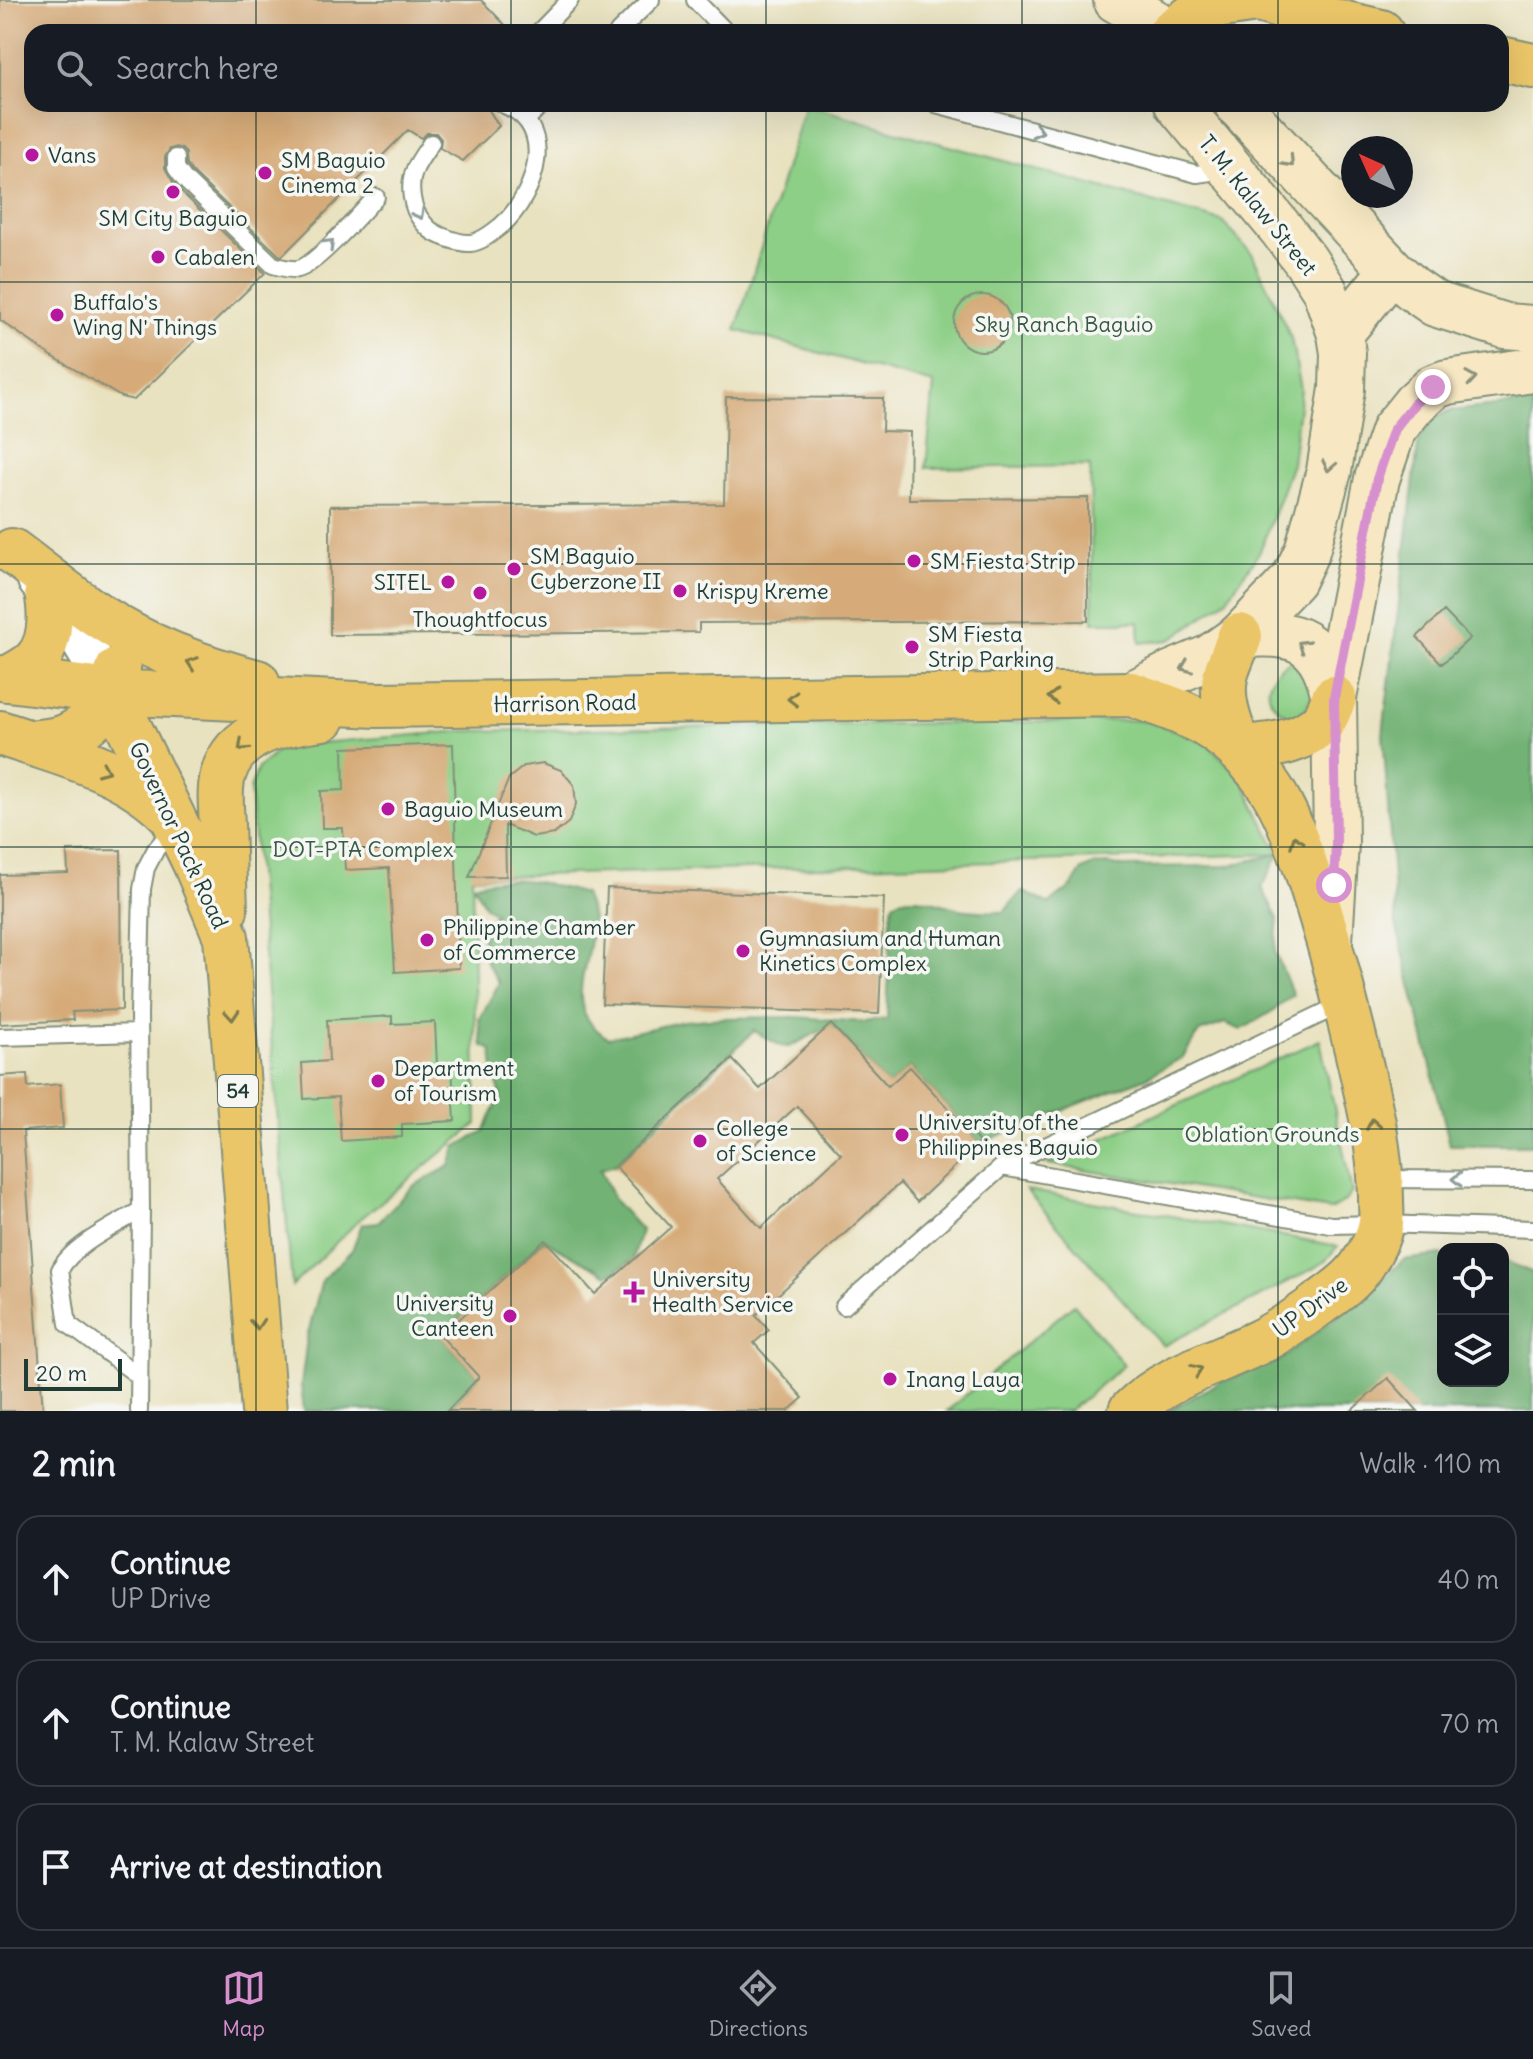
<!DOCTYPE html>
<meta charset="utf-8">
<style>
:root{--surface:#171b24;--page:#20242c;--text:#f1f3f6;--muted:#9ea1a6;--line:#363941;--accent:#d690ce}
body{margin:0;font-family:Delius,sans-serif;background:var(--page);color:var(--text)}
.controls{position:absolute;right:24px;bottom:24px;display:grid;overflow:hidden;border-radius:16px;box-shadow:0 8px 32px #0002}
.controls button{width:72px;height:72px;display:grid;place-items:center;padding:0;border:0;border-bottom:2px solid var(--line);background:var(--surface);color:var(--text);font:40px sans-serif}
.compass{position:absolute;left:1341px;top:136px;width:72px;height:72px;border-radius:50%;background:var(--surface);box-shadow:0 8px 32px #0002;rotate:315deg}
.scale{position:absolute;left:24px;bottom:20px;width:98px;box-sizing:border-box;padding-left:8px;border:4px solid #1f3d34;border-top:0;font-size:22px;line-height:28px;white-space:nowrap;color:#1f3d34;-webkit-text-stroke:6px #f6f6f2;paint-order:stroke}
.stop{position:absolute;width:24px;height:24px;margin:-18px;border:6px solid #d690ce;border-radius:50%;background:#fff}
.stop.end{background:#d690ce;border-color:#fff;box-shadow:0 2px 8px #0008}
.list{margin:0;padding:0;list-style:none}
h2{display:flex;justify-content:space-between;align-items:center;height:104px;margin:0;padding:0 32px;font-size:34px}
h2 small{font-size:26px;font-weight:400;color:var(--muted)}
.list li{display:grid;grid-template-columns:52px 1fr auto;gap:24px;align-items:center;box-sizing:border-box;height:128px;margin:0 16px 16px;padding:0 16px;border:2px solid var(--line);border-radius:24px}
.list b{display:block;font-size:30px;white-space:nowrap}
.list p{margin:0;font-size:26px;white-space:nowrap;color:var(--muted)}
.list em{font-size:26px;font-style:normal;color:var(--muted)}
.icon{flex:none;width:44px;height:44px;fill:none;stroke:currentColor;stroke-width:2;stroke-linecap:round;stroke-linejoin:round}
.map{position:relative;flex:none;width:1533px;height:1411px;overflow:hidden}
.search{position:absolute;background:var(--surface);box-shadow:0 8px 32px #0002;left:24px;right:24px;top:24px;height:88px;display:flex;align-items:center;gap:20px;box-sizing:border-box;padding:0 28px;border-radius:24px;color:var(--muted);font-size:30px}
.sheet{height:536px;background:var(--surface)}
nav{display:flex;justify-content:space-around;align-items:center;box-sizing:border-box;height:112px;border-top:2px solid var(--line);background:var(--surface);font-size:22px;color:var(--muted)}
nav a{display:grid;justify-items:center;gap:4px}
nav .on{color:var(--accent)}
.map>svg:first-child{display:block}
</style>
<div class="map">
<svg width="1533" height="1411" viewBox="0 0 1533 1411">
<rect width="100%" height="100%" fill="#f6f6f2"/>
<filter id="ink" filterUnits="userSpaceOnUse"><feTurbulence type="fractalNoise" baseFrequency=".0125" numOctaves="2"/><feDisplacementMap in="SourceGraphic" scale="16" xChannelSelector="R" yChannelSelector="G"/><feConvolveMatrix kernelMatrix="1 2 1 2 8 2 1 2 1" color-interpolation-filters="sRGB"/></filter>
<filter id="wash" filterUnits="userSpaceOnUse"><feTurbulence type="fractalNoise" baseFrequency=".006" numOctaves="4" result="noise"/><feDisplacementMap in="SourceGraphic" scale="32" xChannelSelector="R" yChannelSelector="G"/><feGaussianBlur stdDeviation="1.8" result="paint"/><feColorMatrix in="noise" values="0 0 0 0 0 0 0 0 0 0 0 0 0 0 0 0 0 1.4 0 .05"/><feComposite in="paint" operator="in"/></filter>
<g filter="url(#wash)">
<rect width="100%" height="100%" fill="#e9e2c0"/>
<!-- green -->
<path fill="#8dcf87" stroke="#56865e" stroke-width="2" d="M 805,104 L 895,131 L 1222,221 L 1253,255 L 1291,338 L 1301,389 L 1292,464 L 1260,551 L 1226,600 L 1170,640 L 1140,643 L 1139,622 L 1093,622 L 1090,466 L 926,468 L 934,384 L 736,330 Z
M 1295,659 L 1323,671 L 1302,718 C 1261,713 1257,675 1295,659 Z
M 1145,720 L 1204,740 L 1241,777 L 1279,854 L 472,877 L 477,1124 L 359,1220 L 292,1286 L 250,789 L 258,768 L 283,746 L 464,731 Z
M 1320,1040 L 1352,1192 L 1344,1202 L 1330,1210 L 1047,1164 Z
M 1026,1190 L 1338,1246 L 1326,1260 L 1313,1269 L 1163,1346 Z
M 1074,1304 L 1124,1365 L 1069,1411 L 947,1411 Z"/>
<!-- forest -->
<path fill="#72b274" stroke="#487854" stroke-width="2" d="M 1533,402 L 1533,1145 L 1450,1145 L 1396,923 L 1383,733 L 1419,438 L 1437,416 L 1449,411 Z
M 1279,854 L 1262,888 L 1278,919 L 1275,952 L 1293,995 L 1271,1012 L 1241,1030 L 1225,1023 L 1199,1032 L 1183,1057 L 1147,1077 L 980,1143 L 910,1067 L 888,1086 L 832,1025 L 789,1047 L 781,1046 L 754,1031 L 615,1165 L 600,1169 L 614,1200 L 641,1230 L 633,1260 L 608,1275 L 544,1240 L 441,1336 L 479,1377 L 447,1411 L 304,1411 L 301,1386 L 307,1338 L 322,1280 L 352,1250 L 362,1224 L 378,1222 L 413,1186 L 450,1166 L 456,1147 L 484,1131 L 501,1095 L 495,1078 L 492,1050 L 482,1045 L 479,1020 L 499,983 L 482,955 L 483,930 L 495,913 L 485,906 L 473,885 C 513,873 545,883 584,894 C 587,903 593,914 592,924 C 590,968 560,1009 608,1038 L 684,1021 L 724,1018 L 796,1017 L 864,1022 L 887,1019 L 891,915 L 893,903 C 915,891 937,904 960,909 C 974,912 990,911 1004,912 L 1022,891 L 1049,904 L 1072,886 L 1082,870 L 1093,865 L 1108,864 L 1122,867 L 1226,866 Z
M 1443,1255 L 1443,1381 L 1503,1381 L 1503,1260 L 1533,1273 L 1533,1411 L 1168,1411 L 1221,1381 L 1278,1361 L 1368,1293 L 1403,1260 Z"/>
<g id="blocks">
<!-- building -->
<path fill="#d6ab79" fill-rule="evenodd" d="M 0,0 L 481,0 L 512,32 L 32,32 L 32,104 L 485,104 L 499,126 L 463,161 L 440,148 L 441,139 L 436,133 L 427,133 L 421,138 L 408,130 L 282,256 L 279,255 L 192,172 L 187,164 L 186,153 L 182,149 L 177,147 L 170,149 L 165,157 L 165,168 L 175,186 L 265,273 L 134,400 L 121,397 L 47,353 L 0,320 Z
M954 323a28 28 0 1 1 56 0a28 28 0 1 1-56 0Z
M 726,397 L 883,398 L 882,431 L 910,432 L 909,499 L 1088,498 L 1088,621 L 699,623 L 699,632 L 330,635 L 330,506 L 724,504 Z
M 1444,611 L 1470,638 L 1442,664 L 1417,637 Z
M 453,744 L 459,968 L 395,972 L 389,868 L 345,870 L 343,828 L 322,828 L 321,791 L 344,790 L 343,748 Z
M 543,763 L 561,770 L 574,785 L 576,804 L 569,822 L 554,834 L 534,837 L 505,825 L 506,876 L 469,877 L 509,778 L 524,766 Z
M 121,850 L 122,1010 L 72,1012 L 73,1020 L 0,1024 L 0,875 L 68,873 L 67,851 Z
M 607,888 L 884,898 L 879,1014 L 602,1004 Z
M 392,1016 L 392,1024 L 435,1022 L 437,1066 L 452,1065 L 455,1121 L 402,1124 L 402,1137 L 341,1141 L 338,1097 L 304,1099 L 302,1063 L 329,1061 L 327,1020 Z
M 831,1024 L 888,1086 L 910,1067 L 980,1143 L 917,1202 L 900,1183 L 756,1315 L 769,1330 L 754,1343 L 803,1398 L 788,1411 L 447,1411 L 479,1377 L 441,1336 L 545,1240 L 595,1294 L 671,1227 L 615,1166 L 732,1059 L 760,1089 ZM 797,1106 L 841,1154 L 761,1228 L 717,1179 Z
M 27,1074 L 28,1087 L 60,1084 L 63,1128 L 23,1131 L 43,1411 L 0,1411 L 0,1076 Z
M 1388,1378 L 1418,1411 L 1351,1411 Z"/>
</g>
</g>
<g filter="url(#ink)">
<use href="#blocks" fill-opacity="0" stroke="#84907a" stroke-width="2"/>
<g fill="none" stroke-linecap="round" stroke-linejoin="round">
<!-- service casing -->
<g stroke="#84907a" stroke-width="20">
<path id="service" d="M 695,0 L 726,32
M 539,32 L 570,0
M 618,32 L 651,0
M 936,104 L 1197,174 L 1225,170
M 527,119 L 542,104
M 431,143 C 426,151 419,160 415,169 C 408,185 411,208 422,221 C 428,229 432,232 441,236 C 449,239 461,244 470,243 C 482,242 493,232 502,225 C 536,194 559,125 502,104
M 176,158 L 176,168 L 184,179 L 273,265 C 281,267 289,270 298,269 C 315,266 362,212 376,197
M 0,1037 L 139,1033
M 1002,1167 L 1331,1225 L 1381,1224 L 1533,1229
M 1383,1179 L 1533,1180
M 844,1306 L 1002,1167 L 1344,1003
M 139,1376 L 68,1324 L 60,1270 C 71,1246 118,1224 141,1210
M 139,1411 L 141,1210 L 139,1014 L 142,889 L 146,868 L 156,849 L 175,826"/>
</g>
<!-- tertiary casing -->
<g stroke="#84907a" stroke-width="44">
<path id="tertiary" d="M 38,580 L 69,621 L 112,692"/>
</g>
<!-- secondary casing -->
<g stroke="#84907a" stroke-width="48">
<path id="secondary" d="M 1116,0 L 1172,32
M 1237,104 L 1392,270 L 1412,288 L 1435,304 L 1505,326 L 1533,328
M 1340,334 L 1392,270
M 1240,636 C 1297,630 1322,639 1334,698 L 1336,843 L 1330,941
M 1131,694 L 1172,673 L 1210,657 L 1240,636 L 1293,580 L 1307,551 L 1329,471 L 1342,389 L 1343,353 L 1340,334 L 1325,291 L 1305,260 L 1282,230 L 1177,104
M 1334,698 L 1377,479 L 1394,429 L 1415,403 L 1433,387 L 1447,382 L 1533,370"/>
</g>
<!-- primary casing -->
<g stroke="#84907a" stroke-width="48">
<path id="primary" d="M 1258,0 L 1328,20 L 1381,32
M 1171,32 L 1204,8 L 1256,0
M 1501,59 L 1533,66"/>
</g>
<!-- trunk casing -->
<g stroke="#84907a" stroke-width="48">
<path id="trunk" d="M 12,551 C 42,573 71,598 102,618 C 149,649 202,668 257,682
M 1240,636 C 1236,648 1230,660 1226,673 C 1219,698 1230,725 1239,748 C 1270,746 1300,744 1323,721 C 1328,715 1331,705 1334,698
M 0,678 L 112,692 L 377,705 L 1131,694 C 1187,714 1219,723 1258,771 C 1282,799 1294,834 1306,868 C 1326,928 1342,988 1357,1050 C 1368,1098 1381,1149 1381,1199 C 1381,1207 1382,1216 1381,1223 C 1378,1239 1370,1254 1361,1267 C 1351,1282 1334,1293 1320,1303 C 1301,1317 1280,1332 1259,1342 C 1216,1363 1166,1376 1131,1411
M 7,679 C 16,674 27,669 35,661 C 52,643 51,614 47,591
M 112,692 L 195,863 L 226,937 L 264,1411
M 0,733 C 58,753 123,767 168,812
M 31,743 C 43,741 58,741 69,735 C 96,723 112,696 118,669
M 225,910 C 224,882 223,853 222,824 C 221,808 219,790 223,775 C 235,730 285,723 323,718"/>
</g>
<!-- service -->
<use href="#service" stroke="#fff" stroke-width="16"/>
<!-- tertiary -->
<use href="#tertiary" stroke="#fff" stroke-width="40"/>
<!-- secondary -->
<use href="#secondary" stroke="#f7e8c3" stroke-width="44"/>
<!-- primary -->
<use href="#primary" stroke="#ebc669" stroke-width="44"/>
<!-- trunk -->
<use href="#trunk" stroke="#ebc669" stroke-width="44"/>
</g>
<!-- one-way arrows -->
<defs><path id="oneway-chevron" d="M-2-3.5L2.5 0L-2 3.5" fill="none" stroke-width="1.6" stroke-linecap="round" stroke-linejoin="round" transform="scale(2)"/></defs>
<g stroke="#8f9e9a">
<use href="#oneway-chevron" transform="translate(1038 131) rotate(15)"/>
<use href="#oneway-chevron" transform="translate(419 214) rotate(62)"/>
<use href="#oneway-chevron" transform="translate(329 244) rotate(-45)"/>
<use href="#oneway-chevron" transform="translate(1457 1179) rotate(-180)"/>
</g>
<g stroke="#8b927c">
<use href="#oneway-chevron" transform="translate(1289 162) rotate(47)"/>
<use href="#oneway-chevron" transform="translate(1471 378) rotate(-9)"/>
<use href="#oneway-chevron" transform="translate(1329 466) rotate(101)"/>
<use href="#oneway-chevron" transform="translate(1303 645) rotate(-149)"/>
<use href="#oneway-chevron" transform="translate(1186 667) rotate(157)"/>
</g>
<g stroke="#7b7b4c">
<use href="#oneway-chevron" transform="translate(192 663) rotate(-160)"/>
<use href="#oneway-chevron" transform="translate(1053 697) rotate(179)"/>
<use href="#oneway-chevron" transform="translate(793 699) rotate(179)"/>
<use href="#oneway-chevron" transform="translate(243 746) rotate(137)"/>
<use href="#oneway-chevron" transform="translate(104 770) rotate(23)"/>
<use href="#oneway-chevron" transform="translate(1296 841) rotate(-110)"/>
<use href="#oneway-chevron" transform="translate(232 1015) rotate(86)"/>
<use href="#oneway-chevron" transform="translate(1373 1124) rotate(-100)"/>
<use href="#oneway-chevron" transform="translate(257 1324) rotate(85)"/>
<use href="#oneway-chevron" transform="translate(1197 1370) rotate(-24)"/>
</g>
</g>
<g fill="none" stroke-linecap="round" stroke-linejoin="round" filter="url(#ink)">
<!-- route -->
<path stroke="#d690ce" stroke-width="10" d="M 1334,885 L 1336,843 L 1334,698 L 1377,479 L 1394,429 L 1415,403 L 1433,387"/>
</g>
<!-- grid -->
<path fill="none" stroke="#1f3d34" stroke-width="2" stroke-opacity="0.55" d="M 256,0 L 256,32M 511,0 L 511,32M 766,0 L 766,32M 1022,0 L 1022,32M 1278,0 L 1278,32M 256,104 L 256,1411M 511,104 L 511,1411M 766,104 L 766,1411M 1022,104 L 1022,1411M 1278,104 L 1278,1411M 0,282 L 1533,282M 0,564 L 1533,564M 0,847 L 1533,847M 0,1129 L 1533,1129"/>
<!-- markers -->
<g fill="#b5179e" stroke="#f6f6f2" stroke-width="3">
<circle cx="32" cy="155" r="8"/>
<circle cx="265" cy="173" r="8"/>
<circle cx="173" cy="192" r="8"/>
<circle cx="158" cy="257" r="8"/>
<circle cx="57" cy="315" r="8"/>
<circle cx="914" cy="561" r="8"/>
<circle cx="514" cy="569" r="8"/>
<circle cx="448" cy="582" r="8"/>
<circle cx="680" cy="591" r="8"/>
<circle cx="480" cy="593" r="8"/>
<circle cx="912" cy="647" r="8"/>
<circle cx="388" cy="809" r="8"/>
<circle cx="427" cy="940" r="8"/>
<circle cx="743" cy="951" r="8"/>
<circle cx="378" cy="1081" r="8"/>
<circle cx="902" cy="1135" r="8"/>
<circle cx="700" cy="1141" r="8"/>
<path d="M630 1280h8v8h8v8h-8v8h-8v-8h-8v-8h8z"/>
<circle cx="510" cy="1316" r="8"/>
<circle cx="890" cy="1379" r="8"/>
</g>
<g text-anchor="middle" stroke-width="7" stroke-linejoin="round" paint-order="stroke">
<!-- shield labels -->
<rect fill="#f6f6f2" stroke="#60746d" stroke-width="2" x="218" y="1075" width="40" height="32" rx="6"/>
<g font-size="20" font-weight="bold" fill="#1f3d34">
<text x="238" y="1098">54</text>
</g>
<!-- poi labels -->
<g font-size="22" fill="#1f3d34" stroke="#f6f6f2" text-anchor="start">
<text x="48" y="163">Vans</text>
<text x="281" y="168">SM Baguio<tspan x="281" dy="25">Cinema 2</tspan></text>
<text x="173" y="226" text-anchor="middle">SM City Baguio</text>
<text x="174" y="265">Cabalen</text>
<text x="73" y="310">Buffalo's<tspan x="73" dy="25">Wing N' Things</tspan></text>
<text x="530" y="564">SM Baguio<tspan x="530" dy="25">Cyberzone II</tspan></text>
<text x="930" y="569">SM Fiesta Strip</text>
<text x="432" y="590" text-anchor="end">SITEL</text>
<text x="696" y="599">Krispy Kreme</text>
<text x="480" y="627" text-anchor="middle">Thoughtfocus</text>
<text x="928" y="642">SM Fiesta<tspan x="928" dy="25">Strip Parking</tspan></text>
<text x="404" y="817">Baguio Museum</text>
<text x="443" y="935">Philippine Chamber<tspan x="443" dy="25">of Commerce</tspan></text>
<text x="759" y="946">Gymnasium and Human<tspan x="759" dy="25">Kinetics Complex</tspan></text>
<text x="394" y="1076">Department<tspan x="394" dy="25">of Tourism</tspan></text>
<text x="918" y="1130">University of the<tspan x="918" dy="25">Philippines Baguio</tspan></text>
<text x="716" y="1136">College<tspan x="716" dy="25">of Science</tspan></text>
<text x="652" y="1287">University<tspan x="652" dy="25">Health Service</tspan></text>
<text x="494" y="1311" text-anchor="end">University<tspan x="494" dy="25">Canteen</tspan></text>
<text x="906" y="1387">Inang Laya</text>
</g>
<!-- street labels -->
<g font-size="22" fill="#1f3d34" stroke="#f6f6f2">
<text transform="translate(1258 205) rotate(51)" y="8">T. M. Kalaw Street</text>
<text transform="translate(565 703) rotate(-1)" y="8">Harrison Road</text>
<text transform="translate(179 835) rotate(65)" y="8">Governor Pack Road</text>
<text transform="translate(1310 1307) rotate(-36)" y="8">UP Drive</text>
</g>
<!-- park labels -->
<g font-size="22" fill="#355a45" stroke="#f6f6f2">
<text x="1064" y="332">Sky Ranch Baguio</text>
<text x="363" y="857">DOT-PTA Complex</text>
<text x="1272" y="1142">Oblation Grounds</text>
</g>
</g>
</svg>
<div class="controls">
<button><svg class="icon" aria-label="locate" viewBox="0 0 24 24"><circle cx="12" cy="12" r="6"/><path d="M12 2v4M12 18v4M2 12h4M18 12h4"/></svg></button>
<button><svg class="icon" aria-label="layers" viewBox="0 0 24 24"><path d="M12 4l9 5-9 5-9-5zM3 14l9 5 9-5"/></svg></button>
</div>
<svg class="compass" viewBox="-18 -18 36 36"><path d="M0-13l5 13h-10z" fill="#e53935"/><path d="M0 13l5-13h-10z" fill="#9ea1a6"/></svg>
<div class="scale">20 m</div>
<div class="stop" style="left:1334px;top:885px"></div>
<div class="stop end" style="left:1433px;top:387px"></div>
<div class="search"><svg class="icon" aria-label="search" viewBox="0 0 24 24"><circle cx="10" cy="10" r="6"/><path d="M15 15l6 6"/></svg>Search here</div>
</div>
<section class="sheet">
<h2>2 min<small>Walk · 110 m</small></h2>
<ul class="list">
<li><svg class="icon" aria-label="ahead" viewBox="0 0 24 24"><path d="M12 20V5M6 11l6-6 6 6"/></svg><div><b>Continue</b><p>UP Drive</p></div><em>40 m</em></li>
<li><svg class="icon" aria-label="ahead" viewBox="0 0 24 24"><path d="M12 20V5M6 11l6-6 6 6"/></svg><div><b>Continue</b><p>T. M. Kalaw Street</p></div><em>70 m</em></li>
<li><svg class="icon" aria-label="arrive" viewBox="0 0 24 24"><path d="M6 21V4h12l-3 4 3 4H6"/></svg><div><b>Arrive at destination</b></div></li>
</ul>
</section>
<nav>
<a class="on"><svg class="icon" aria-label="map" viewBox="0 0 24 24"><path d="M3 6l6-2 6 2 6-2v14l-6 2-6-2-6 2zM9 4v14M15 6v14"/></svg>Map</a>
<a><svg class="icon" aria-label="directions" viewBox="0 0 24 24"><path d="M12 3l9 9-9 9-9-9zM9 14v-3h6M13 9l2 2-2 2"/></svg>Directions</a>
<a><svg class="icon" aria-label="saved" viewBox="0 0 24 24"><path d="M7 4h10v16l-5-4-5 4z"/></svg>Saved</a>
</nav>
